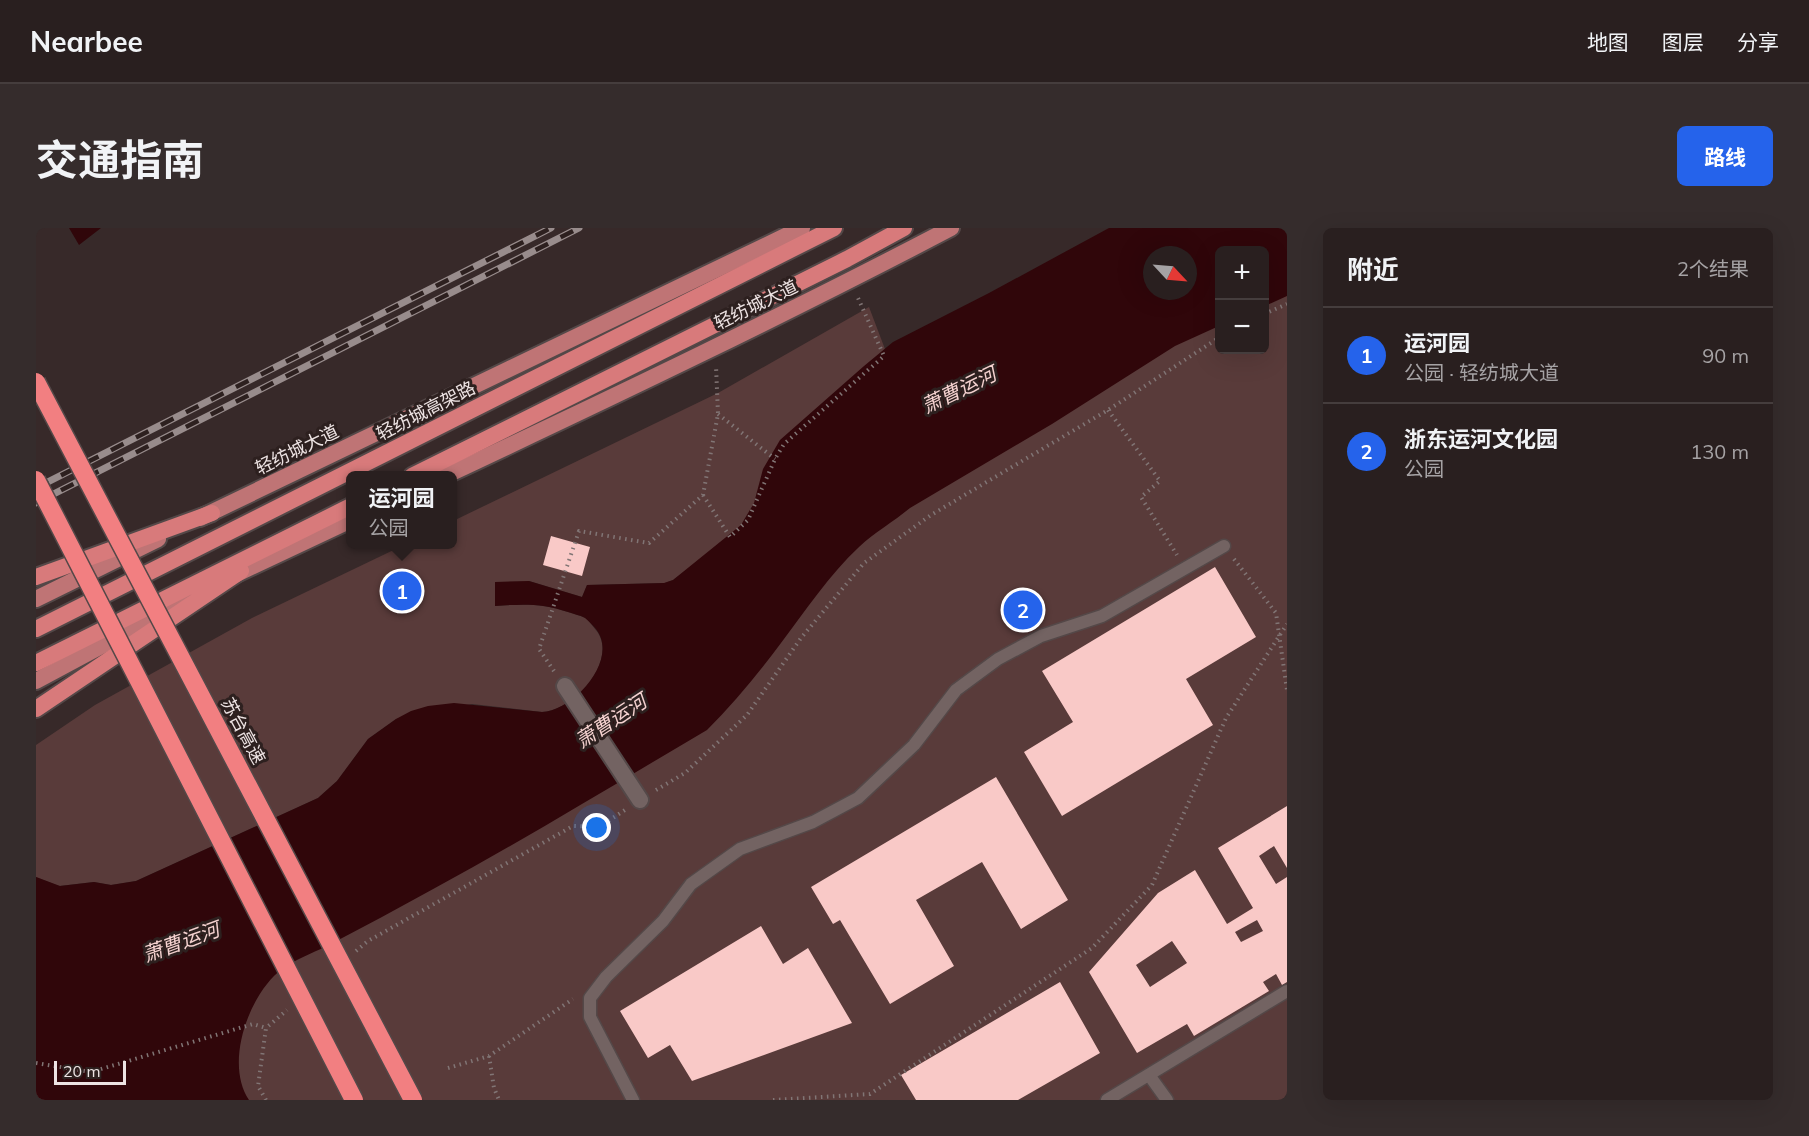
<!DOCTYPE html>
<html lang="zh">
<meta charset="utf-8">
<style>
:root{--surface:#291f1f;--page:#352c2c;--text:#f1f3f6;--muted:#a5a2a4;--line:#453d3d;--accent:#2563eb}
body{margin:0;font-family:Mulish,"Noto Sans SC",sans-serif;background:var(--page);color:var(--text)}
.controls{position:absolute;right:18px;top:18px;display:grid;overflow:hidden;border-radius:9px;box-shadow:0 6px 24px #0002}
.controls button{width:54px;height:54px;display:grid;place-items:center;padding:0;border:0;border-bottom:2px solid var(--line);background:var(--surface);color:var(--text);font:30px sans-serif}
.compass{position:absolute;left:1107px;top:18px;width:54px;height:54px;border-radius:50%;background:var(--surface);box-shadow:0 6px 24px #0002;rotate:116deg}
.scale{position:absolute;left:18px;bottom:15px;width:72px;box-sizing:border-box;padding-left:6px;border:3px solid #ede3e3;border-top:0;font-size:16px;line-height:21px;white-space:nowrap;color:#ede3e3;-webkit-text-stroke:4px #2d201f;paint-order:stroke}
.you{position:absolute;left:561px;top:600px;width:21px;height:21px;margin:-15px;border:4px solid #fff;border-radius:50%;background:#1a73e8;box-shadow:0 0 0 9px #1a73e833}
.badge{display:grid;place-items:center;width:39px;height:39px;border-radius:50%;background:var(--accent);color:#fff;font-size:20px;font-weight:700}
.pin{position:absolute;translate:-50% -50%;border:3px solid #fff;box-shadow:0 2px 6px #0006}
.popup{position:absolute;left:310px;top:243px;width:111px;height:78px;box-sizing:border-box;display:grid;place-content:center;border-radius:9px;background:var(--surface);filter:drop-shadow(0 2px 4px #0005);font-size:20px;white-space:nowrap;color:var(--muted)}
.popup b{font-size:22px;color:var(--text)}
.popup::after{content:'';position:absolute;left:50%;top:100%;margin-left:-12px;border:12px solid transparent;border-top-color:var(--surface)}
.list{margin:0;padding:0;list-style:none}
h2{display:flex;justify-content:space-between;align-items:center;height:78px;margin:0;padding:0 24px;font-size:26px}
h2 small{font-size:20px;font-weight:400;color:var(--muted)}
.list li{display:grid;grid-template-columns:39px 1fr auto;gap:18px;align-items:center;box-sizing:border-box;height:96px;padding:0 24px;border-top:2px solid var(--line)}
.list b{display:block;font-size:22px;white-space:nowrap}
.list p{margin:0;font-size:20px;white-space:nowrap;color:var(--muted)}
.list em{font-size:20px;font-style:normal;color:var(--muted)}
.map{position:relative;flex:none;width:1251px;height:872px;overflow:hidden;border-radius:9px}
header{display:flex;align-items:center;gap:36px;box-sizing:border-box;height:84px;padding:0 30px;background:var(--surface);border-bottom:2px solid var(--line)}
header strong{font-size:28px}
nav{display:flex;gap:33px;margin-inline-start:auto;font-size:21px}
.intro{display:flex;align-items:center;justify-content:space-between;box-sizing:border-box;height:144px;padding:0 36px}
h1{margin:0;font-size:42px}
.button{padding:15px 27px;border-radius:9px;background:var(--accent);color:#fff;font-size:21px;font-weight:700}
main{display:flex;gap:36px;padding:0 36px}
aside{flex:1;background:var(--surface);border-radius:9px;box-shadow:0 6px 24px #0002}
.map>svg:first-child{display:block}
</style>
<header>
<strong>Nearbee</strong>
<nav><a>地图</a><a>图层</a><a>分享</a></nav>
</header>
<div class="intro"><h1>交通指南</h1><a class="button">路线</a></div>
<main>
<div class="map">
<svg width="1251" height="872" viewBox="0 0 1251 872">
<rect width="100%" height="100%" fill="#372929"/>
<!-- green -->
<path fill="#593b3a" d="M 1251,27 L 1251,872 L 0,872 L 0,778 L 182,752 L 799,289 L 1183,59 L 1184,122 L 1228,122 L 1229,37 Z
M 833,79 L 852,129 L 716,294 L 637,352 L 629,355 L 551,357 L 546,369 L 493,353 L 459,378 C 486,376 506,375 532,384 C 538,386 545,388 550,390 C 553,393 556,397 559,401 C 585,430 538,483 506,484 L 436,476 L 360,491 L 332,511 L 301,553 L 282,570 L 100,653 L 75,657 L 58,654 L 23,658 L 0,649 L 0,517 L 59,477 L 216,390 L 368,317 L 417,316 L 417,293 L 682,165 Z"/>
<!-- water -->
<path fill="#30060a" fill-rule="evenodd" d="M 33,0 L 65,0 L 43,17 Z
M 1073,0 L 1251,0 L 1251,68 L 1229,78 L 1228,22 L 1184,22 L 1183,98 L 1139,118 L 1016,196 L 874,280 C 857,294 839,304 823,319 C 793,347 770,382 745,415 C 722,446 698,475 671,502 C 581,555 491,610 399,660 C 363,680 327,699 291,718 C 276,725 259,732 246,741 C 213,766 188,835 213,872 L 0,872 L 0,649 L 24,658 L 58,654 L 75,657 L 100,653 L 282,570 L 301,553 L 332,511 L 360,491 L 375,483 L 392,478 L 418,475 L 506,484 C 538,483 585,430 559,400 C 556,397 553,393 549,390 C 544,387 537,386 532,384 C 506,375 486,376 459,378 L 459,354 L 493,353 L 546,369 L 551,357 L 628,355 L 637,352 L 705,297 L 718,275 L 727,241 L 744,212 L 828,138 L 857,114 L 953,65 ZM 1116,27 L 1152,27 L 1152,63 L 1116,63 Z"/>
<!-- building -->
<path fill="#f9c9c7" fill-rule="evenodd" d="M 515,308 L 554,319 L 546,348 L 507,337 Z
M 1179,339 L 1220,409 L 1150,451 L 1177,497 L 1026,588 L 988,524 L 1037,494 L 1006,443 Z
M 960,549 L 1032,672 L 985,701 L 946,634 L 880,672 L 918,738 L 854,776 L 804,692 L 797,696 L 775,659 Z
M 1251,578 L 1251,640 L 1238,618 L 1223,628 L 1240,656 L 1251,649 L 1251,754 L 1246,757 L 1240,746 L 1227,754 L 1233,763 L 1158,808 L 1151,796 L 1101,825 L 1053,744 L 1122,665 L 1159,642 L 1191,696 L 1217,680 L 1182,620 ZM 1221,692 L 1227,703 L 1205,714 L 1199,704 ZM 1136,713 L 1151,735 L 1114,759 L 1100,737 Z
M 725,698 L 747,736 L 772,720 L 816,795 L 656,853 L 634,817 L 612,830 L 584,783 Z
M 1024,754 L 1064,825 L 982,872 L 880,872 L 865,847 Z"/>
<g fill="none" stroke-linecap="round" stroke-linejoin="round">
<!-- service casing -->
<g stroke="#544848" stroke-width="15">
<path id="service" d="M 1113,847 L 1131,872
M 597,872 L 554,789 L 554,770 L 570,749 L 627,693 L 655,656 L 704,621 L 777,594 L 822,570 L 878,517 L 920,462 L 962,431 L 1005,408 L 1066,388 L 1188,318
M 1071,872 L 1251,763"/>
</g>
<!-- minor casing -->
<g stroke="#544848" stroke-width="20">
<path id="minor" d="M 529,458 L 604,572"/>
</g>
<!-- primary casing -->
<g stroke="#544848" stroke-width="20">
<path id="primary" d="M 409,248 C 579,168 749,87 915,0
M 164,290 L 766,0
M 194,349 L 315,292
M 0,371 L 122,311
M 0,453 L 153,371"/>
</g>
<!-- trunk casing -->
<g stroke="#544848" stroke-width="20">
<path id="trunk" d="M 376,248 L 811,31 L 868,0
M 0,349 L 176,285
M 0,401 L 798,0
M 0,435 L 315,278
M 0,481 L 205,343"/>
</g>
<!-- path -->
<path stroke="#817575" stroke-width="4" stroke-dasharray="1.5 4.5" stroke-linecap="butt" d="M 1228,86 L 1251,76
M 1072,182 L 1124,253 L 1105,269 L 1141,327
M 682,186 L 739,231
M 667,267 L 694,309 L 712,292 L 739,231 L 748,216 L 848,128 L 822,70
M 1198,331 L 1240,385 L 1251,462
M 518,443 L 503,421 L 543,303 L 613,315 L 667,267 L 682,186 L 680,138
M 620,562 L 649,545 L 711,487 L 765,410 L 828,335 L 895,287 L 1072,182 L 1184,109
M 320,723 L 332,713 L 537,598 L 563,599 L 589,582
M 453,828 L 458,860 L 463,872
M 0,835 L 55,844 L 217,796 L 230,800
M 412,840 L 453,828 L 537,771
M 230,872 L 222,858 L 230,800 L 251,782"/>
<!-- service -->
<use href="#service" stroke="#736362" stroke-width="12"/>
<!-- minor -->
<use href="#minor" stroke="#736362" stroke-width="16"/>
<!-- primary -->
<use href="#primary" stroke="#bf7475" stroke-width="16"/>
<!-- trunk -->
<use href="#trunk" stroke="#d87a7b" stroke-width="16"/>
<!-- rail casing -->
<g stroke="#988c8c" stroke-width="7">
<path id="rail" d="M 0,260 L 515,0
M 0,275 L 543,0"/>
</g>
<!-- rail -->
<use href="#rail" stroke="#2d201f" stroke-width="4.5" stroke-dasharray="14" stroke-linecap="butt"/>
<!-- motorway-bridge casing -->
<g stroke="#544848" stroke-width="21" stroke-linecap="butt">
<path id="motorway-bridge" d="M 0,154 L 377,872
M 0,252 L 318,872"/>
</g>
<!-- path-bridge -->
<path stroke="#817575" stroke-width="4" stroke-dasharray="1.5 4.5" stroke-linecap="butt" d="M 737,872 L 834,866 L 1056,720 L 1116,657 L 1190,490 L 1251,396"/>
<!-- motorway-bridge -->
<use href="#motorway-bridge" stroke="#f27f81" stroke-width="18"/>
</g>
<g text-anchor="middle" stroke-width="6" stroke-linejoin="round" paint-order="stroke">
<!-- street labels -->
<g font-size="18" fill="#ede3e3" stroke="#2d201f">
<text transform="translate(720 77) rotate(-26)" y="6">轻纺城大道</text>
<text transform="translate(390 183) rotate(-27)" y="6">轻纺城高架路</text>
<text transform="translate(261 222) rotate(-26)" y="6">轻纺城大道</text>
<text transform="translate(207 503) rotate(62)" y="6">苏台高速</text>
</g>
<!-- water labels -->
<g font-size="20" font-style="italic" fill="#f5d2d0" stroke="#2d201f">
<text transform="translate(923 162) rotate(-26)" y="7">萧曹运河</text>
<text transform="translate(575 493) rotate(-33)" y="7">萧曹运河</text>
<text transform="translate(145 714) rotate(-20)" y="7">萧曹运河</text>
</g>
</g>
</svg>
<div class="controls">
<button>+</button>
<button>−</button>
</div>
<svg class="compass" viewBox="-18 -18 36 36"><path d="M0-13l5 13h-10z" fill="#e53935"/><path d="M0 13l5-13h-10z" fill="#a5a2a4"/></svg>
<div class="scale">20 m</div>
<div class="you"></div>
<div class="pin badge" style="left:366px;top:363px">1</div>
<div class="popup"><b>运河园</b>公园</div>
<div class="pin badge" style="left:987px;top:382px">2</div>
</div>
<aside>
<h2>附近<small>2个结果</small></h2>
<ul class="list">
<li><span class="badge">1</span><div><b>运河园</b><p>公园 · 轻纺城大道</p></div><em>90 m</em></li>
<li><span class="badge">2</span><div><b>浙东运河文化园</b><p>公园</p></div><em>130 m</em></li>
</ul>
</aside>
</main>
